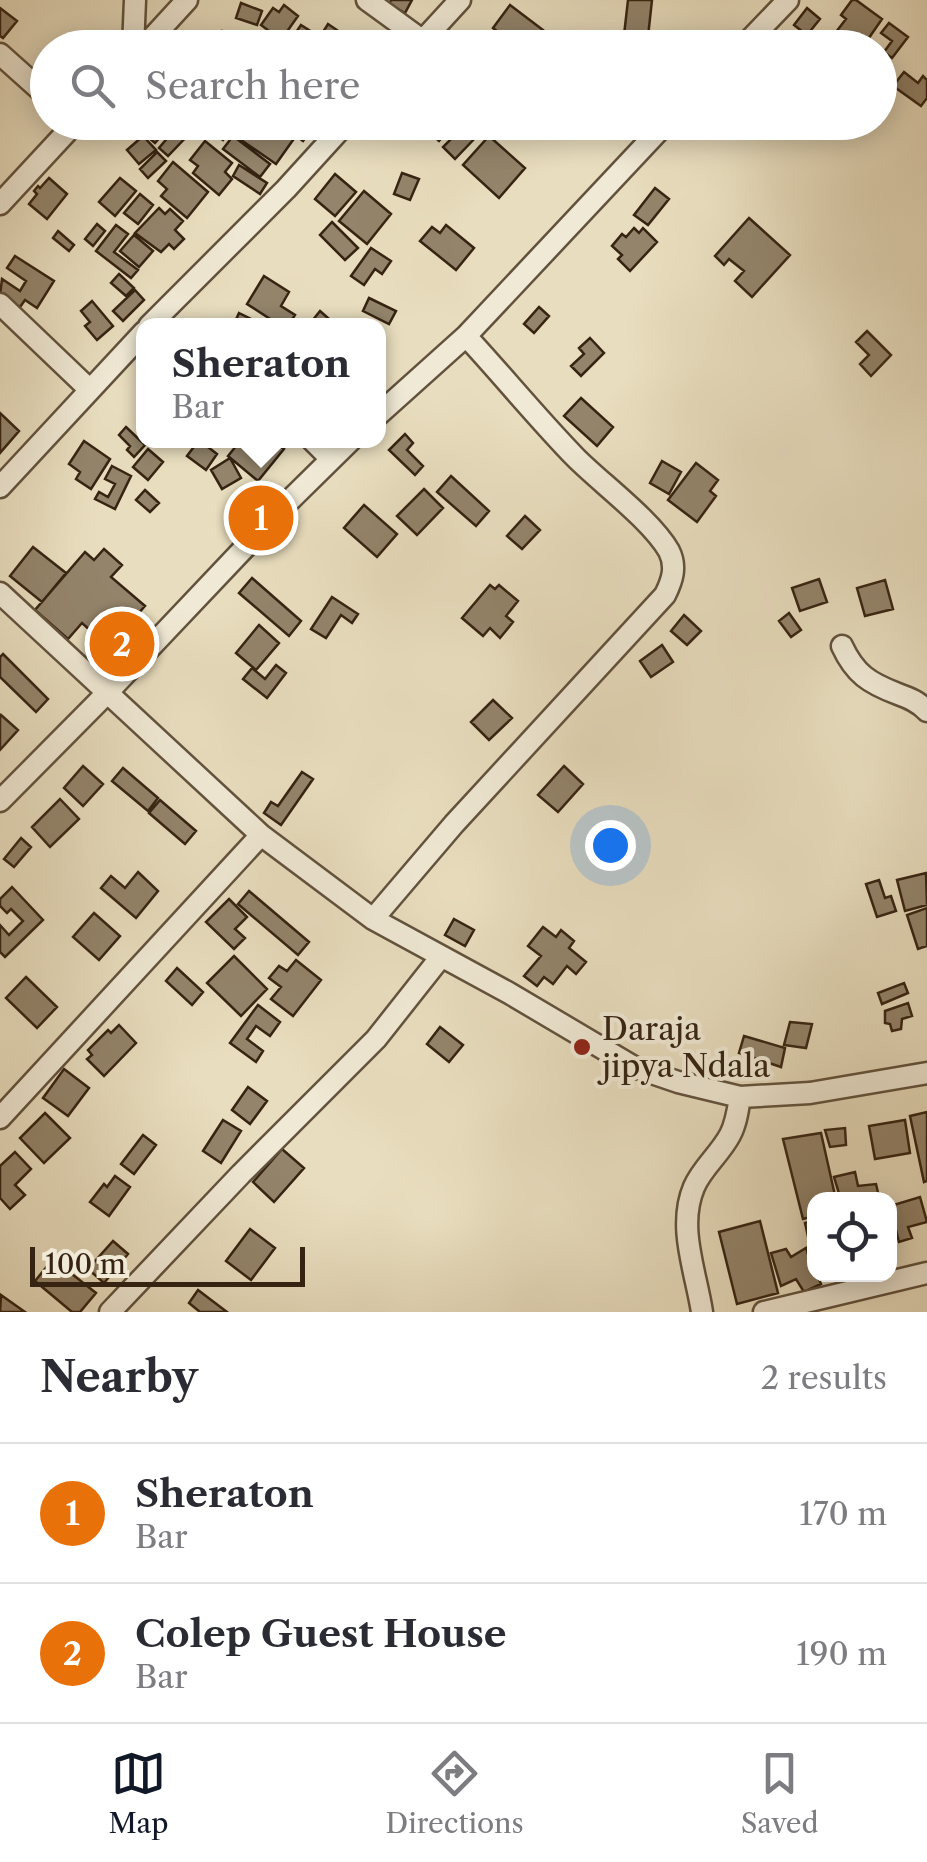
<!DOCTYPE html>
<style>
:root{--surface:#fff;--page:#f2f2f3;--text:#2b2b33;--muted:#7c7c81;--line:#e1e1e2;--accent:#111827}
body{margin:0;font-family:"Libre Caslon Text",serif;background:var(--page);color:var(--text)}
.controls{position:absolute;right:30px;bottom:30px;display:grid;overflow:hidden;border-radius:20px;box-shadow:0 5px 25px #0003}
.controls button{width:90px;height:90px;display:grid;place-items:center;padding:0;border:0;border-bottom:2px solid var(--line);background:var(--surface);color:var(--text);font:50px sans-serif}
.scale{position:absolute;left:30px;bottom:25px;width:275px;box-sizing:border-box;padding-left:10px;border:5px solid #362312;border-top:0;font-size:28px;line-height:35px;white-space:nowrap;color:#362312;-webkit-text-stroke:8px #f0e9d5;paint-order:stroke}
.you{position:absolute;left:610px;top:845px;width:35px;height:35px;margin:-25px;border:8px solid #fff;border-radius:50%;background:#1a73e8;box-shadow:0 0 0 15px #1a73e833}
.badge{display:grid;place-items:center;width:65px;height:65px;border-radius:50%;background:var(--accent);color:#fff;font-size:32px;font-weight:700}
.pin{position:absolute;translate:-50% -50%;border:5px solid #fff;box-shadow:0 2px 10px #0006}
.popup{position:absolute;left:136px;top:318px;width:250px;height:130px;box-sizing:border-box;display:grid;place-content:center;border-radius:20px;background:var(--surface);filter:drop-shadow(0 2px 8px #0005);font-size:32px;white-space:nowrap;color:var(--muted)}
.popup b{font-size:38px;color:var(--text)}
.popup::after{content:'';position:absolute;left:50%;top:100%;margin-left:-20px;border:20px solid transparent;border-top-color:var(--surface)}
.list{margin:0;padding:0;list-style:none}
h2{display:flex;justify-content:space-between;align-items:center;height:130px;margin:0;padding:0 40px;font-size:42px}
h2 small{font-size:32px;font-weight:400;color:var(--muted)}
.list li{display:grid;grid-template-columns:65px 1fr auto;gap:30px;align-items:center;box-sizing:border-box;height:140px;padding:0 40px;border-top:2px solid var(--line)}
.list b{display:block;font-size:38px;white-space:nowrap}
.list p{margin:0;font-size:32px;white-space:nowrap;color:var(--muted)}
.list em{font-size:32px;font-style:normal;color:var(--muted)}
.icon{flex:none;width:55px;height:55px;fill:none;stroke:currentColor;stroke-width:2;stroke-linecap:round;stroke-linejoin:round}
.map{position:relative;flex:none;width:927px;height:1312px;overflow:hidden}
.search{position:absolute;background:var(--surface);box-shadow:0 5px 25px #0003;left:30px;right:30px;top:30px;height:110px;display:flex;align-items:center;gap:25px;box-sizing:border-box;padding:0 35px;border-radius:55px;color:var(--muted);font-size:38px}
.sheet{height:410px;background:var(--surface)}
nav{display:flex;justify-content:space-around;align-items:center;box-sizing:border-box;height:140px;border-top:2px solid var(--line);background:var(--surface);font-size:28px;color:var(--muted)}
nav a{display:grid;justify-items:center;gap:5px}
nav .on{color:var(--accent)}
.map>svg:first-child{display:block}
</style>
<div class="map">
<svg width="927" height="1312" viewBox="0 0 927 1312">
<rect width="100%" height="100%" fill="#e8ddbe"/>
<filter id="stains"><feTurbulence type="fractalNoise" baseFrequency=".002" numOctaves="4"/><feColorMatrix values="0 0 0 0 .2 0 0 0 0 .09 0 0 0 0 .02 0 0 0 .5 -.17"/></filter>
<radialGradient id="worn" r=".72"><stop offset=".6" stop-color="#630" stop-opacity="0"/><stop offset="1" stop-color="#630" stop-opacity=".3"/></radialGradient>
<!-- building -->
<path fill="#93846b" stroke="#362312" stroke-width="2.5" d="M 391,0 L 412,0 L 405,13 L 389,4 Z
M 628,0 L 652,0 L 648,37 L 624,35 Z
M 852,0 L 856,0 L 882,19 L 862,48 L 857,48 L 836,32 L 846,19 L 841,15 Z
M 241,3 L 262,11 L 257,25 L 236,18 Z
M 284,5 L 298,16 L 281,40 L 261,25 L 273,8 L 279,12 Z
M 510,5 L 543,30 L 531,48 L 519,48 L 493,28 Z
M 0,8 L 17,21 L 3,38 L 0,36 Z
M 807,8 L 820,19 L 807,35 L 794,25 Z
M 889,23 L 908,37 L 892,58 L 884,52 L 892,41 L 881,33 Z
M 328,24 L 363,48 L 313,48 Z
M 301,25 L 315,34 L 306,48 L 294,48 L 288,44 Z
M 222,31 L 244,46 L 243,48 L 223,48 L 214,42 Z
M 904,72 L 918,83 L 923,76 L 927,80 L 927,98 L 921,106 L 893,86 Z
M 156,122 L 178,122 L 190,133 L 168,156 L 159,148 L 170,135 Z
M 217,122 L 235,122 L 223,140 L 211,132 Z
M 239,122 L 256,122 L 270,132 L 274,126 L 293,140 L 276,164 L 231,133 Z
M 278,122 L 317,122 L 303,141 Z
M 418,122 L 455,122 L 439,141 Z
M 148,125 L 161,136 L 155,143 L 142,132 Z
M 465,125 L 476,137 L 455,159 L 443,147 Z
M 143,136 L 156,150 L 139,164 L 127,150 Z
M 233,136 L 270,164 L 260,177 L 223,149 Z
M 489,136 L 525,168 L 499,198 L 463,165 Z
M 205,141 L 232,163 L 225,172 L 232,179 L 219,195 L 193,173 L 198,166 L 190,160 Z
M 157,152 L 166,161 L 148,178 L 140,169 Z
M 173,162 L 208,192 L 187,218 L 161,196 L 167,189 L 158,181 Z
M 239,165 L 267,183 L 260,194 L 233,176 Z
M 402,173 L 419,179 L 410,200 L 394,194 Z
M 335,174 L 356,192 L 335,216 L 315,199 Z
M 49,178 L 67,194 L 47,219 L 29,204 L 37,194 L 34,191 L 38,186 L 40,188 Z
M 120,178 L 136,191 L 115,216 L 99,202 Z
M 655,188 L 669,199 L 648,225 L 634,215 Z
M 364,191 L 391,214 L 367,244 L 339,221 Z
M 140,194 L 153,205 L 138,224 L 124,213 Z
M 159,208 L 165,214 L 170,209 L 183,221 L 175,230 L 184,239 L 174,249 L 169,244 L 161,252 L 135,233 Z
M 749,218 L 790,255 L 752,297 L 735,281 L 744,271 L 729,259 L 724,265 L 715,256 Z
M 332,222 L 358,248 L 345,260 L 320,235 Z
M 97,224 L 105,231 L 93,246 L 85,239 Z
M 116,225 L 128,234 L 114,252 L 138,270 L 131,278 L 96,251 Z
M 446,225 L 474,248 L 456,270 L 420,241 L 432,227 L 440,233 Z
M 634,228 L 639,233 L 643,228 L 657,242 L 630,271 L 618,259 L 622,255 L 612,246 L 622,234 L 626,237 Z
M 58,231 L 74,245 L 69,251 L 53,238 Z
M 134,235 L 153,251 L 139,267 L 120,251 Z
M 371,248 L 391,261 L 382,274 L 375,269 L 364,285 L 351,276 Z
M 15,256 L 54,281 L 37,308 L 25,300 L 20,307 L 0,295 L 2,279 L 20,291 L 26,281 L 7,268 Z
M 119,274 L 134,288 L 126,296 L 111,283 Z
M 264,276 L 289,292 L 281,306 L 295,315 L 288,326 L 281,326 L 247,304 Z
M 135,290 L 144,300 L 123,321 L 113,311 Z
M 369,298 L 396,311 L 389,324 L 363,311 Z
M 92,301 L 113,326 L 97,340 L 85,326 L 90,322 L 81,311 Z
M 539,307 L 549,316 L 534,333 L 524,324 Z
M 320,311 L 337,326 L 308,326 Z
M 239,313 L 257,322 L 255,326 L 233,326 Z
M 867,331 L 891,355 L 871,376 L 860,364 L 869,355 L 856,342 Z
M 590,338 L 604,353 L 581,376 L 571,366 L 584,354 L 579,348 Z
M 581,398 L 613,427 L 597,446 L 564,416 Z
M 0,413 L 19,431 L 0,453 Z
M 126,427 L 145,445 L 134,457 L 127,450 L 130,446 L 119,435 Z
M 405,434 L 413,443 L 407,450 L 423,466 L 415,475 L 389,450 Z
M 199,440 L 217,454 L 206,470 L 187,456 Z
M 241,440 L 273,440 L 284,449 L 258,481 L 228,456 Z
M 84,441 L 110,459 L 91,489 L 76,479 L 80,472 L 69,464 Z
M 148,449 L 163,462 L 148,480 L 133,467 Z
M 230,458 L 241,478 L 222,489 L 211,470 Z
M 662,461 L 681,472 L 669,494 L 650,483 Z
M 696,463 L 718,480 L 710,491 L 716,496 L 697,522 L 668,500 Z
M 112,466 L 131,476 L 115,509 L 95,499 L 99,492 L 108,497 L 115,484 L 105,479 Z
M 451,476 L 489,511 L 476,526 L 437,492 Z
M 424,489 L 443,508 L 417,535 L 397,516 Z
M 145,490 L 159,503 L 150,512 L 136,500 Z
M 364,505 L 397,534 L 377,557 L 344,528 Z
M 525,516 L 540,530 L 522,549 L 507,536 Z
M 33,547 L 66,573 L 42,602 L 10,576 Z
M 104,549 L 122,565 L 111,577 L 145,606 L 109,647 L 82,623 L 68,639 L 35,610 L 85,552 L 94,560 Z
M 252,578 L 301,621 L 289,636 L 239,593 Z
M 819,579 L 827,602 L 800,611 L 792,588 Z
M 885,580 L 893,609 L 865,616 L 857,588 Z
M 490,585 L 495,589 L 499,585 L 518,601 L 506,616 L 513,622 L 500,638 L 490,628 L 483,636 L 462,618 Z
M 332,597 L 358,614 L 352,623 L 341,615 L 326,638 L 311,629 Z
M 789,613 L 801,630 L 791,637 L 779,621 Z
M 684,615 L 701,631 L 687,645 L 671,631 Z
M 259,625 L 279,643 L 256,670 L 236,653 Z
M 662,645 L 673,662 L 651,677 L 640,661 Z
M 3,654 L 48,699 L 36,712 L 0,677 L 0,657 Z
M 276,665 L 286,673 L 267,698 L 243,679 L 252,668 L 265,679 Z
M 493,700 L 512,718 L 489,740 L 471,722 Z
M 1,715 L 18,730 L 0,750 L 0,717 Z
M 83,766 L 103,784 L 83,806 L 64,788 Z
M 564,766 L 583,784 L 558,812 L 538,795 Z
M 123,768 L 158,798 L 148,811 L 112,781 Z
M 302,772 L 313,779 L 281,825 L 264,813 L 271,802 L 278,806 Z
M 60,799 L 79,819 L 50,847 L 32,827 Z
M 160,800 L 196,831 L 185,844 L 149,813 Z
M 21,838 L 31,847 L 14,867 L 4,859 Z
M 138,872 L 158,891 L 136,918 L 101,888 L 111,876 L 125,888 Z
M 926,873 L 927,905 L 905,911 L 897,880 Z
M 879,880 L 885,898 L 891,896 L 896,911 L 877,917 L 866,884 Z
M 12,887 L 43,920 L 5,957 L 0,952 L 0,925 L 9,935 L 23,921 L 11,909 L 7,913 L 0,906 L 0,899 Z
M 249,891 L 309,942 L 298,955 L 238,904 Z
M 229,899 L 247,917 L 235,929 L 245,938 L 234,949 L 206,922 Z
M 927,908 L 927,946 L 918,949 L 907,915 Z
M 94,913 L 120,936 L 99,960 L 73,937 Z
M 454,919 L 474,930 L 465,946 L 445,935 Z
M 543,927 L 556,937 L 561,930 L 574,941 L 569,948 L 586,962 L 576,974 L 567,966 L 553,984 L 544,977 L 537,986 L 524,976 L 541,956 L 528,946 Z
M 234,956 L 267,989 L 241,1016 L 207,983 Z
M 296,960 L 321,980 L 293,1016 L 271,999 L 281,987 L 269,978 L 279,966 L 287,971 Z
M 177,968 L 203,992 L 192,1005 L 166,981 Z
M 26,977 L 57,1007 L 37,1028 L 6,998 Z
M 904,983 L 908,993 L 882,1004 L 878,993 Z
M 908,1003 L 912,1016 L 902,1019 L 901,1029 L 892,1031 L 890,1024 L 885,1023 L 885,1011 Z
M 258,1005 L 280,1022 L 270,1036 L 256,1026 L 247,1039 L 263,1051 L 256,1062 L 230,1043 Z
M 790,1022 L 812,1024 L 806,1048 L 784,1045 Z
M 119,1025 L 136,1043 L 104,1076 L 87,1059 L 92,1055 L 88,1050 L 108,1030 L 111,1033 Z
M 440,1027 L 463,1045 L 449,1062 L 427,1044 Z
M 744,1036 L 785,1048 L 781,1067 L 739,1053 Z
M 64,1069 L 89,1088 L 68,1116 L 43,1098 Z
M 248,1087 L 267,1101 L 250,1124 L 232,1110 Z
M 927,1112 L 927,1181 L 924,1182 L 910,1116 Z
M 45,1113 L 70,1138 L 44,1163 L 20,1138 Z
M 223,1120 L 241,1131 L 221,1163 L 203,1151 Z
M 905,1120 L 910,1153 L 875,1159 L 869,1126 Z
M 845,1128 L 846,1145 L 830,1147 L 825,1130 Z
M 821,1133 L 836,1200 L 814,1200 L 814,1216 L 803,1219 L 783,1139 Z
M 143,1135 L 156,1145 L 134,1174 L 121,1164 Z
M 282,1149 L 304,1168 L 274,1202 L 253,1182 Z
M 15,1152 L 31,1169 L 15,1185 L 25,1195 L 10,1209 L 0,1198 L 0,1166 Z
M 855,1172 L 858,1186 L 876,1184 L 879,1197 L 868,1200 L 841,1200 L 834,1177 Z
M 115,1176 L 130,1187 L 109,1216 L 90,1202 L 104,1184 L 107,1187 Z
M 920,1197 L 927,1222 L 908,1227 L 912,1238 L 899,1242 L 890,1206 Z
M 760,1221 L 778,1293 L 737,1304 L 719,1232 Z
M 814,1221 L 814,1259 L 813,1259 L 805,1223 Z
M 250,1229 L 275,1248 L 251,1280 L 226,1261 Z
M 113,1241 L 128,1254 L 104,1283 L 88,1269 Z
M 806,1248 L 814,1274 L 817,1274 L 821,1284 L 804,1292 L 796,1279 L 781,1286 L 771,1253 L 786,1249 L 791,1257 Z
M 53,1259 L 96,1293 L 80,1312 L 72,1312 L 35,1281 Z
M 198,1290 L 227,1312 L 200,1312 L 189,1303 Z
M 1,1295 L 25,1312 L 0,1312 Z"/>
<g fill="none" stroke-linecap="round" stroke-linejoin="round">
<!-- minor casing -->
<g stroke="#62523d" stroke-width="25">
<path id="minor" d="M 367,0 L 422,40
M 133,48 L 135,0
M 143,48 L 187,0
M 416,48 L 460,0
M 742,48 L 788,0
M 0,54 L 48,97
M 0,204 L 76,122
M 0,304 L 89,389
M 149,326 L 286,189 L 347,122
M 378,415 L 466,336 L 667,122
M 312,440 L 331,459
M 0,487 L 144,332
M 0,593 L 261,835 L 373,919 L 509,993 L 634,1067 L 678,1082 L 740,1097 L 810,1093 L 927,1073
M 842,646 C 855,674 869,683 898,694 C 909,698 919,702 927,711
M 0,801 L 108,692 L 288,502 L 351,440
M 373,919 L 454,824 L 665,595 C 672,581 677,567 669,551 C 651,520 602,484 576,458 C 538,419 503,376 466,336
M 0,1118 L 261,835
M 110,1312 L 241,1174 L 376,1039 L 440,958
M 702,1312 C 696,1272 677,1227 694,1187 C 702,1168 720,1154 730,1135 C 736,1124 738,1110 740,1097
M 764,1312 L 927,1273"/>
</g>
<!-- minor -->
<use href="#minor" stroke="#f0e9d5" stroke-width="20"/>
</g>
<!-- markers -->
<circle fill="#8f2418" stroke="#f0e9d5" stroke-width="4" cx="582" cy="1047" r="10"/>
<g text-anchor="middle" stroke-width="8" stroke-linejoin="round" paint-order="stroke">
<!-- poi labels -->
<g font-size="32" fill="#362312" stroke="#f0e9d5" text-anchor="start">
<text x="602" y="1040">Daraja<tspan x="602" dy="37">jipya Ndala</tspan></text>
</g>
</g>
<rect width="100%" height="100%" filter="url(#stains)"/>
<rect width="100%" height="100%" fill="url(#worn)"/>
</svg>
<div class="controls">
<button><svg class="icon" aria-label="locate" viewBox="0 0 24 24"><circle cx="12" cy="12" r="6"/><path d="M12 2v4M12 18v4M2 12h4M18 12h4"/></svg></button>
</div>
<div class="scale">100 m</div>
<div class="you"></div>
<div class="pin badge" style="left:261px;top:518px;background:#e8710a">1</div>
<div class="popup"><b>Sheraton</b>Bar</div>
<div class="pin badge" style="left:122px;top:644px;background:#e8710a">2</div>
<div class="search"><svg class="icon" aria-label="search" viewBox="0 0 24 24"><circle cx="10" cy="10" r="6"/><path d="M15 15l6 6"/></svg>Search here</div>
</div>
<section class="sheet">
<h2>Nearby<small>2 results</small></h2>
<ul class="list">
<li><span class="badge" style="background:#e8710a">1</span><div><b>Sheraton</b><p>Bar</p></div><em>170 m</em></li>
<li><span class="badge" style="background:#e8710a">2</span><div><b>Colep Guest House</b><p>Bar</p></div><em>190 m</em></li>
</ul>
</section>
<nav>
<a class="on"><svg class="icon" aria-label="map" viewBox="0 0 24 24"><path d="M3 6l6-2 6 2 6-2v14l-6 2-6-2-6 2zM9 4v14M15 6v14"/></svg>Map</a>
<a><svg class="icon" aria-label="directions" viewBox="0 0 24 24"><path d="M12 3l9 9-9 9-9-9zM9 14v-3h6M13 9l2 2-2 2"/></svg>Directions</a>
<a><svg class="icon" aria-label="saved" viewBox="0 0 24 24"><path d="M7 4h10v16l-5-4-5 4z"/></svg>Saved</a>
</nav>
